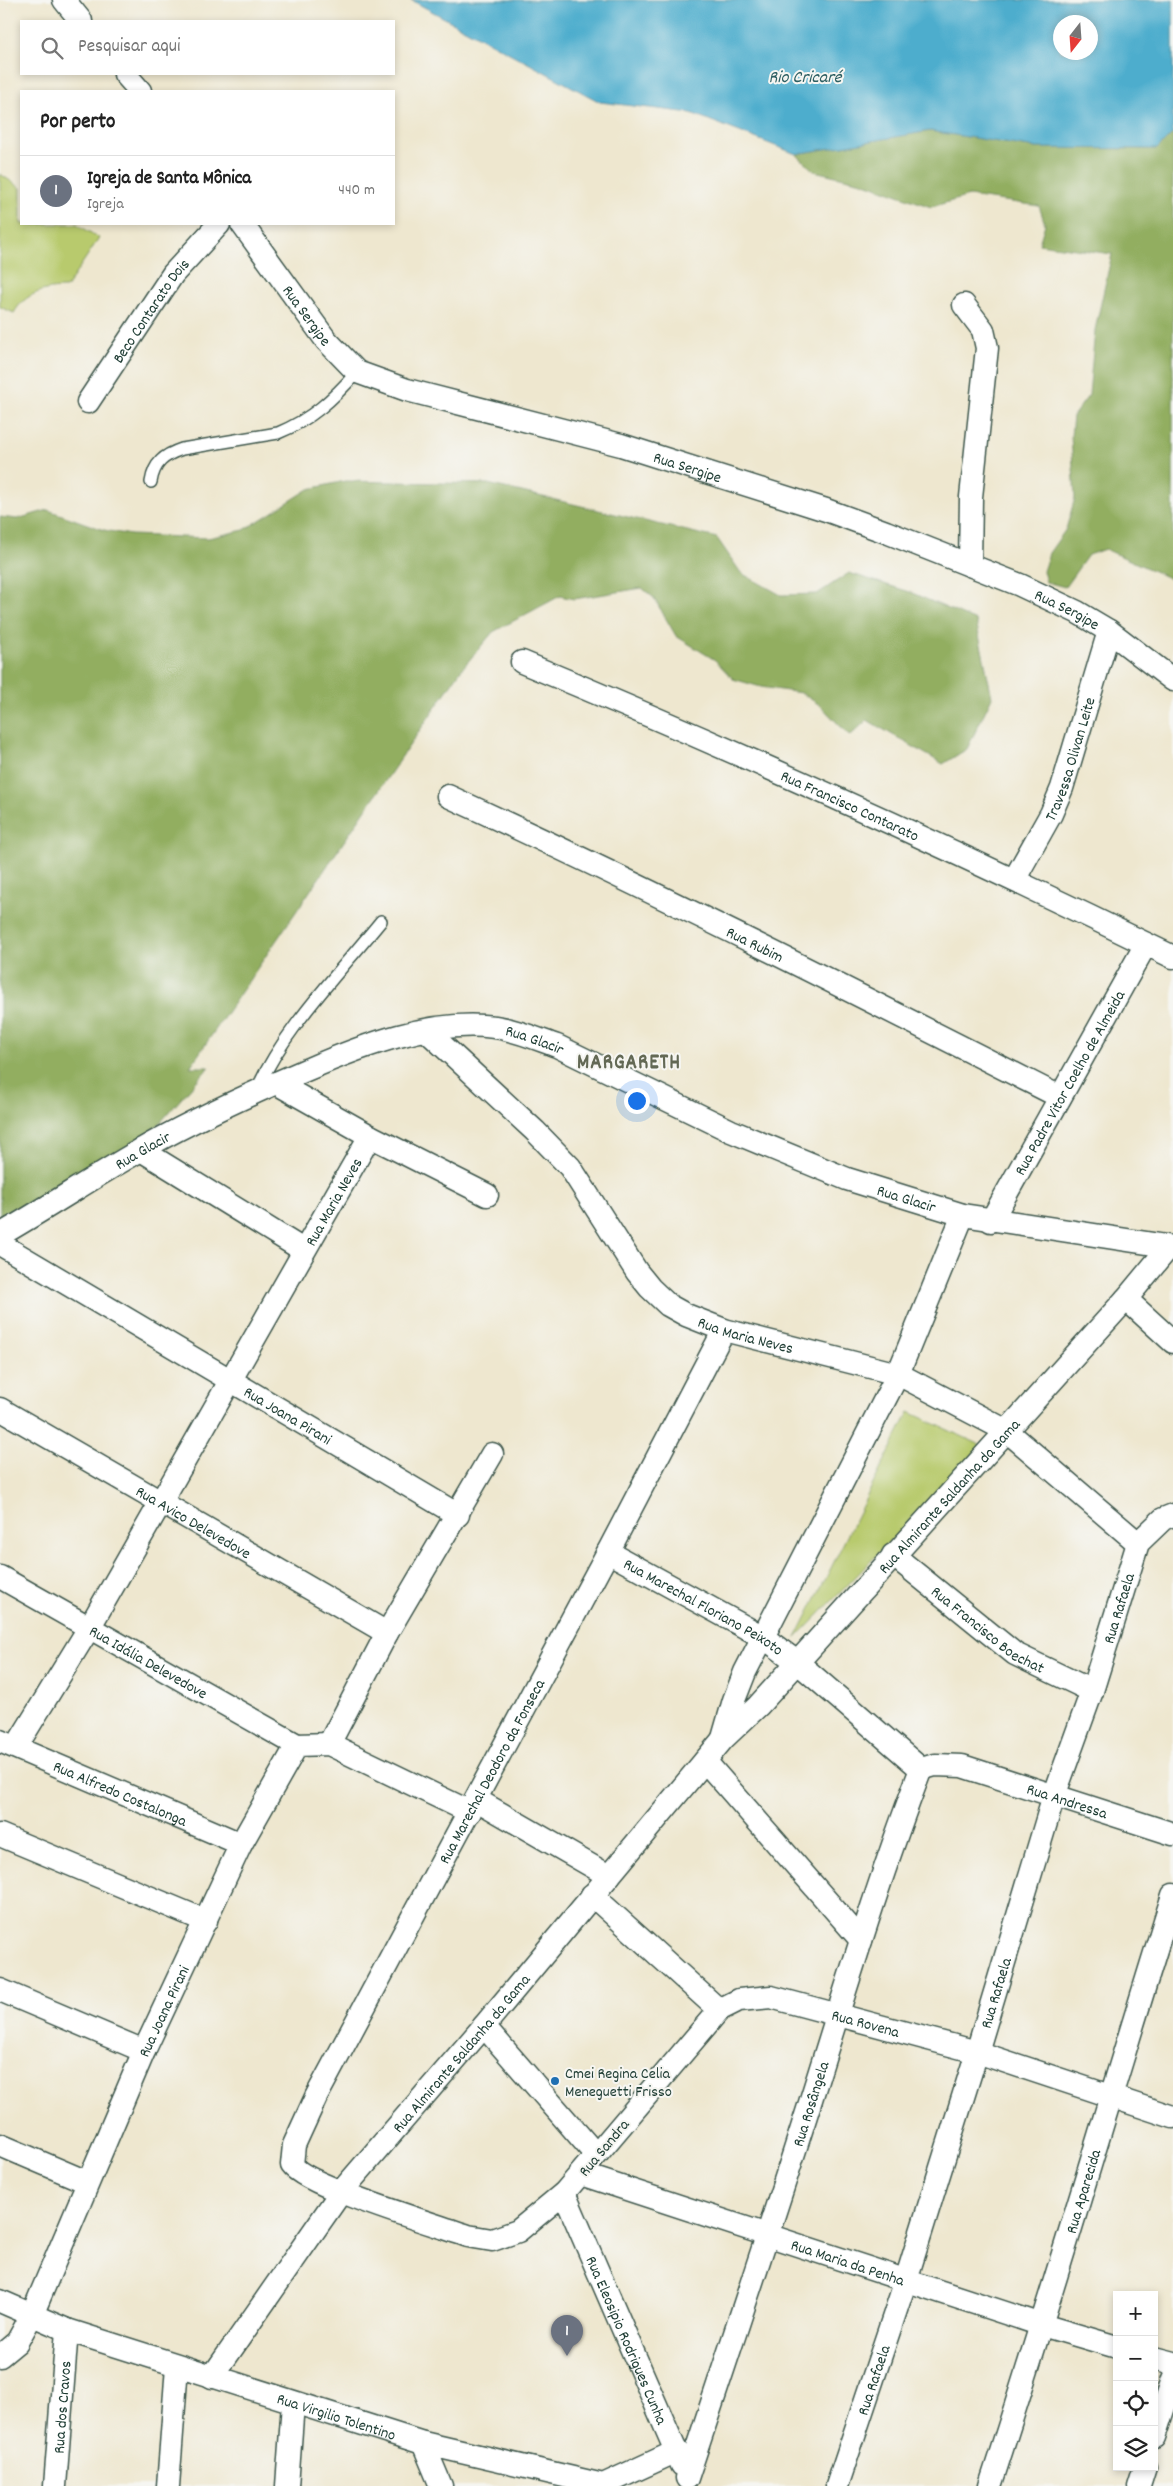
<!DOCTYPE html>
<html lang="pt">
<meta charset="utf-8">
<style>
:root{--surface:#fff;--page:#f2f2f2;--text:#222;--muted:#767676;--line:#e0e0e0;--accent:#1f6fb2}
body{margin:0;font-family:Dekko,sans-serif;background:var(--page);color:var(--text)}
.controls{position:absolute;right:15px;bottom:15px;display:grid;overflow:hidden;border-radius:0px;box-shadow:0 2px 8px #0003}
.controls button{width:45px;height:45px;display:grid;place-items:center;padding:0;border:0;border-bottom:1px solid var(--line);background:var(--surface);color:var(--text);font:25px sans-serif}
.compass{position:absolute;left:1053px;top:15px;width:45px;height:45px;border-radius:50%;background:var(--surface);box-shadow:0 2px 8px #0003;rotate:197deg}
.you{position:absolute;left:636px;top:1100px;width:18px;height:18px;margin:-12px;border:4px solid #fff;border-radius:50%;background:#1a73e8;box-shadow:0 0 0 8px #1a73e833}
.badge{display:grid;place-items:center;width:32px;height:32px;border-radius:50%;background:var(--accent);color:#fff;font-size:16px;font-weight:700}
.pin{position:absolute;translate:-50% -41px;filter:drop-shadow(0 1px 2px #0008)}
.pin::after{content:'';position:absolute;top:26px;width:18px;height:15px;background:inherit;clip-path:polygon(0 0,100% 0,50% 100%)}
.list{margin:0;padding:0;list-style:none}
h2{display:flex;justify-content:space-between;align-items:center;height:65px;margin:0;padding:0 20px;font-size:21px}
h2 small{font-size:16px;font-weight:400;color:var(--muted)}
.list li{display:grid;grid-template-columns:32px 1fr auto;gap:15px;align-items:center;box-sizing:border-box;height:70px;padding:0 20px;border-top:1px solid var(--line)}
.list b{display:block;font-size:19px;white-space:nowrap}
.list p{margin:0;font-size:16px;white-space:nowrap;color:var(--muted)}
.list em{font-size:16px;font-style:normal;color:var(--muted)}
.icon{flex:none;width:28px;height:28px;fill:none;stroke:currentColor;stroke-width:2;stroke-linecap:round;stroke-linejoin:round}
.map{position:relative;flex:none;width:1173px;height:2486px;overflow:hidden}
.search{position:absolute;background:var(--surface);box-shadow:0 2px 8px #0003;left:20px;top:20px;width:375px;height:55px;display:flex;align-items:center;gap:12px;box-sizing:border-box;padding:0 18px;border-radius:0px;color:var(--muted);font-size:19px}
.panel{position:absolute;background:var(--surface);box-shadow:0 2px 8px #0003;left:20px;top:90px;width:375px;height:135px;border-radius:0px}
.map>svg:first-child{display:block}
</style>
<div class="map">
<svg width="1173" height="2486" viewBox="0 0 1173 2486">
<rect width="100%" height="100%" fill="#f6f6f2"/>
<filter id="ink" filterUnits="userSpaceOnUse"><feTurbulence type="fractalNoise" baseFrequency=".02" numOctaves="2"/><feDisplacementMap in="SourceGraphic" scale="10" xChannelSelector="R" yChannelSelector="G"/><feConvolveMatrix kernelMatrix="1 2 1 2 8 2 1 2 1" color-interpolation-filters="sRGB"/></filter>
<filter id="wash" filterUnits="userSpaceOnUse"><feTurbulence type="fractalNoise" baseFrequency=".0096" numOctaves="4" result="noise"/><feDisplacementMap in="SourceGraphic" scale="20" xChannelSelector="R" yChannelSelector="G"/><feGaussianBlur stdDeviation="1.12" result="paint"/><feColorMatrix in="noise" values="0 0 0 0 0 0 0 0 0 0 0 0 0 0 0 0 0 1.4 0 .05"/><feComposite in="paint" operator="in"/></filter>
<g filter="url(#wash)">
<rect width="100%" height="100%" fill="#eee7cf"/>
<!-- green -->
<path fill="#b8ca6d" stroke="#6c8450" d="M 0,174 L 21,188 L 21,224 L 77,224 L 99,238 L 66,288 C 45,288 25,293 14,313 L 0,307 Z
M 909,1412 L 983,1446 L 796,1638 Z"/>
<!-- forest -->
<path fill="#92ae60" stroke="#58764a" d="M 930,131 L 1036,148 L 1157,149 L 1173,133 L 1173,582 L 1167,577 L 1105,549 L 1088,555 L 1065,587 L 1046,582 L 1043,571 L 1049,553 L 1066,529 L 1075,498 L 1071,436 L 1073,416 L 1089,395 L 1095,330 L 1112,254 L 1039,244 L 1045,224 L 1039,206 L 969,196 L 931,207 L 862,182 L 814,171 L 796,154 Z
M 345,481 L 488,484 L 717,538 L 741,573 L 781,595 L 817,594 L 849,573 L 910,592 L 976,621 L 992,697 L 967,749 L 943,764 L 867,720 L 850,736 L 820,705 L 801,693 L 761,687 L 733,679 L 715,660 L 676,636 L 654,598 L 642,588 L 574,599 L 560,596 L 493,632 L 461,670 L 190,1067 L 209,1067 L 152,1132 L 0,1228 L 0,517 L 17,519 L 48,510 L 104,530 L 131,535 L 208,538 L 244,530 L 309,489 Z"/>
<!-- water -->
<path fill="#4eadcd" stroke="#367580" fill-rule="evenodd" d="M 411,0 L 1173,0 L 1173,133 L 1157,149 L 1036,148 L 930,131 L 796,154 L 691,113 L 600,102 ZM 1060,22 L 1090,22 L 1090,52 L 1060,52 Z"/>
</g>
<g filter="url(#ink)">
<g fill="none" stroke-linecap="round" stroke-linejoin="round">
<!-- service casing -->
<g stroke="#3e564b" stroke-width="14">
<path id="service" d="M 151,482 C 154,463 164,455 182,449 L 278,433 C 312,419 333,399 357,372
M 257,1089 C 285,1028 338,974 381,921"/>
</g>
<!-- minor casing -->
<g stroke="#3e564b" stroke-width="25">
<g id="minor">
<path d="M 64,0 L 81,21"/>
<path d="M 125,74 L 140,91"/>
<path id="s1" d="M 242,224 L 326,340 L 357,372 L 407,390 L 621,445 L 826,510 L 886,532 L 1020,585 L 1077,612 L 1109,631 L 1173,680"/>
<path d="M 964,305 L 983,330 L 987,348 L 971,497 L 970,565"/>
<path id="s2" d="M 88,402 L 173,274 L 219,224"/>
<path id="s3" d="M 522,662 C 742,753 959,852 1173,957"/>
<path id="s4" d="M 448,796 C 655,891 857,994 1060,1097"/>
<path id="s5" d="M 1014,880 L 1051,814 L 1062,788 L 1109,631"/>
<path id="s6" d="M 427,1031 L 535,1131 L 570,1167 L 637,1272 L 650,1288 L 668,1305 L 686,1315 L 724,1330 L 898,1374 L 1007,1431 L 1138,1543"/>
<path d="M 276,1083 L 370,1136 L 487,1195"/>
<path d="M 141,1150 L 303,1250"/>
<path id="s7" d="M 991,1221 L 1146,944"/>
<path id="s8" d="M 0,1235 C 47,1208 92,1178 139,1151 C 192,1120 250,1094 306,1070 C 364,1045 431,1019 495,1027 C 517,1030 537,1039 557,1046 L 731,1131 L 847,1179 L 963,1215 L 1173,1247"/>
<path id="s9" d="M 0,1244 L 458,1515"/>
<path d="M 1126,1299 L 1173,1342"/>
<path id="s10" d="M 0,1409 L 387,1633"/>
<path id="s11" d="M 608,1552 L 763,1637 L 797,1662 L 921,1769"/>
<path id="s12" d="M 893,1555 L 1015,1654 L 1092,1691"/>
<path id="s13" d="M 0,1577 L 297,1745"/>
<path d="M 723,1738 L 734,1700 L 745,1672 L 898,1374 L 963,1215"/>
<path id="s14" d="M 0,1741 L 241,1844"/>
<path d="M 329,1744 L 387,1633 L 492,1454"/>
<path id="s15" d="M 16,1747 L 89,1628 L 370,1136"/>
<path d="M 705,1761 L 861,1940"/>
<path d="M 477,1800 L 609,1876"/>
<path d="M 0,1835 L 206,1921"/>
<path id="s16" d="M 592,1895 L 719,2010 L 739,2000 L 771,1997 L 977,2052 L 1173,2117"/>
<path d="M 0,1990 L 144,2051"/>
<path id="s17" d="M 719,2010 L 564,2193 L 518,2231 L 492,2240 L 468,2236 C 437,2225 306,2186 292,2165 L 294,2145 L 316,2097 L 608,1552 L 724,1330"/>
<path d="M 484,2026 L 596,2155"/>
<path d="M 0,2145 L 87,2182"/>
<path id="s18" d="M 581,2174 L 1042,2325 L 1117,2347"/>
<path id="s19" d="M 564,2193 L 682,2465"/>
<path id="s20" d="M 0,2301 L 67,2330 L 423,2443 L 603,2485 L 677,2451"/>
<path id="s21" d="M 0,2356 L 17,2342 L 32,2315 L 144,2051 L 241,1844 L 297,1745 L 329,1744 L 470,1812"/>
<path d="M 1154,2358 L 1173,2363"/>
<path id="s22" d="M 212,2377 L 341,2192 L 484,2026 L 723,1739 L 758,1706 L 1126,1299 L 1169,1247"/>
<path d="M 1154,2437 L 1173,2379"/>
<path d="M 423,2443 L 441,2486"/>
<path id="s23" d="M 687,2478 C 728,2355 769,2232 808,2109 C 844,1995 878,1880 921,1769 L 935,1765 L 962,1766 L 1173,1834"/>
<path id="s24" d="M 55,2486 L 67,2330"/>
<path d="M 168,2486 L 177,2366"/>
<path d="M 287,2486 L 293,2403"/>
<path id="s25" d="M 837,2486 L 906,2280 L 977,2052 L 1054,1796 L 1092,1691 L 1138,1543 L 1163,1519 L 1173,1515"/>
<path id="s26" d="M 990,2486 C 1054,2290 1111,2092 1173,1895"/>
<path d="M 1139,2486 L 1145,2467"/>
</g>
</g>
<!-- service -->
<use href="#service" stroke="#fff" stroke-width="11"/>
<!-- minor -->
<use href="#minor" stroke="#fff" stroke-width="22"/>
</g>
</g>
<!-- markers -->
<circle fill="#1f6fb2" stroke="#f6f6f2" stroke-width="2" cx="555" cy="2081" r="5"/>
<g text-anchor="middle" stroke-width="4" stroke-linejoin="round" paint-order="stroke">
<!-- street labels -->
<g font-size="16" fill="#1f3d34" stroke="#f6f6f2">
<text dy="6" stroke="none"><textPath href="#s2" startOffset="111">Beco Contarato Dois</textPath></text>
<text dy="6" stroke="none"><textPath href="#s1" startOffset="112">Rua Sergipe</textPath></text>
<text dy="6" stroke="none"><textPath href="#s1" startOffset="532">Rua Sergipe</textPath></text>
<text dy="6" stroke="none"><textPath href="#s1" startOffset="938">Rua Sergipe</textPath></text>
<text dy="6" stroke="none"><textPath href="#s5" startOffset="134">Travessa Olivan Leite</textPath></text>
<text dy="6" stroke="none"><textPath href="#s3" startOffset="358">Rua Francisco Contarato</textPath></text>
<text dy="6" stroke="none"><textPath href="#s4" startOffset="341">Rua Rubim</textPath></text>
<text dy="6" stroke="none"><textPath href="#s8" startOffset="586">Rua Glacir</textPath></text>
<text dy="6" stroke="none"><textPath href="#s7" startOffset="159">Rua Padre Vitor Coelho de Almeida</textPath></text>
<text dy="6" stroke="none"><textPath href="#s8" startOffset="166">Rua Glacir</textPath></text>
<text dy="6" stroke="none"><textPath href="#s8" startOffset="991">Rua Glacir</textPath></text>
<text dy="6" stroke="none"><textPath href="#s15" startOffset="631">Rua Maria Neves</textPath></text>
<text dy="6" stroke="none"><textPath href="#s6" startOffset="451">Rua Maria Neves</textPath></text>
<text dy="6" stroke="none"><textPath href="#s9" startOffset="335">Rua Joana Pirani</textPath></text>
<text dy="6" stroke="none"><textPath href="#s22" startOffset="1150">Rua Almirante Saldanha da Gama</textPath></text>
<text dy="6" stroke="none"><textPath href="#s10" startOffset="224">Rua Avico Delevedove</textPath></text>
<text dy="6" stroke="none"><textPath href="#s11" startOffset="110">Rua Marechal Floriano Peixoto</textPath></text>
<text dy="6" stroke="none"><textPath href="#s25" startOffset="922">Rua Rafaela</textPath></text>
<text dy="6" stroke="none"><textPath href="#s12" startOffset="121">Rua Francisco Boechat</textPath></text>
<text dy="6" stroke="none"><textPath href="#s13" startOffset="171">Rua Idália Delevedove</textPath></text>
<text dy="6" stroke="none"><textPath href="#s17" startOffset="985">Rua Marechal Deodoro da Fonseca</textPath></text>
<text dy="6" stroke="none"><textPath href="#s14" startOffset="131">Rua Alfredo Costalonga</textPath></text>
<text dy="6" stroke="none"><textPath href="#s23" startOffset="899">Rua Andressa</textPath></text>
<text dy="6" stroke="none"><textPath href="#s25" startOffset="518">Rua Rafaela</textPath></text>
<text dy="6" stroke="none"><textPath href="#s21" startOffset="384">Rua Joana Pirani</textPath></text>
<text dy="6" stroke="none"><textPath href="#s16" startOffset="324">Rua Rovena</textPath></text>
<text dy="6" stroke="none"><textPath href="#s22" startOffset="409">Rua Almirante Saldanha da Gama</textPath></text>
<text dy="6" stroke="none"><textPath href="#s23" startOffset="394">Rua Rosângela</textPath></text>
<text transform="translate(603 2147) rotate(-50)" y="6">Rua Sandra</text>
<text dy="6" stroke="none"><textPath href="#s26" startOffset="309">Rua Aparecida</textPath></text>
<text dy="6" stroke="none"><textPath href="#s18" startOffset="281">Rua Maria da Penha</textPath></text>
<text dy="6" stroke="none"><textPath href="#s19" startOffset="160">Rua Eleosipio Rodrigues Cunha</textPath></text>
<text dy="6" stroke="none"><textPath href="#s25" startOffset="112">Rua Rafaela</textPath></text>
<text dy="6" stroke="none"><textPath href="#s24" startOffset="79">Rua dos Cravos</textPath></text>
<text dy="6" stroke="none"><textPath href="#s20" startOffset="356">Rua Virgilio Tolentino</textPath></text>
</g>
<!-- poi labels -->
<g font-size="16" fill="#1f3d34" stroke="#f6f6f2" text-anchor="start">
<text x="565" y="2078">Cmei Regina Celia<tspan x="565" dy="18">Meneguetti Frisso</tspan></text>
</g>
<!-- water labels -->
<g font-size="18" font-style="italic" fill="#2d5f62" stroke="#f6f6f2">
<text x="805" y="82">Rio Cricaré</text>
</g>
<!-- district labels -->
<g font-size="21" font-weight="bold" letter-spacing="1" fill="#636955" stroke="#f6f6f2">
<text x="629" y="1068">MARGARETH</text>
</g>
</g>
</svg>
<div class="controls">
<button>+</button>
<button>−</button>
<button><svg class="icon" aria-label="locate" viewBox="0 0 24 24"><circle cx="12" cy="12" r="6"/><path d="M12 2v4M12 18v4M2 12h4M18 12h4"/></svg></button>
<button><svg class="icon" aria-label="layers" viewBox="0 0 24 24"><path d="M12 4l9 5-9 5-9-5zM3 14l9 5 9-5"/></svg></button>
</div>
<svg class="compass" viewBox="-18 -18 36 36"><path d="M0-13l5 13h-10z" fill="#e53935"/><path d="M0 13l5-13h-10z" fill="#767676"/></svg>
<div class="you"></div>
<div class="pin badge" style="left:567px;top:2356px;background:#6b7280">1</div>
<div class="search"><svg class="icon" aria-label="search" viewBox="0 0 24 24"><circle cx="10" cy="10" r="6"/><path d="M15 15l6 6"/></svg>Pesquisar aqui</div>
<section class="panel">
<h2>Por perto<small></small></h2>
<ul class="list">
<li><span class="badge" style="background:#6b7280">1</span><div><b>Igreja de Santa Mônica</b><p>Igreja</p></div><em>440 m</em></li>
</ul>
</section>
</div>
